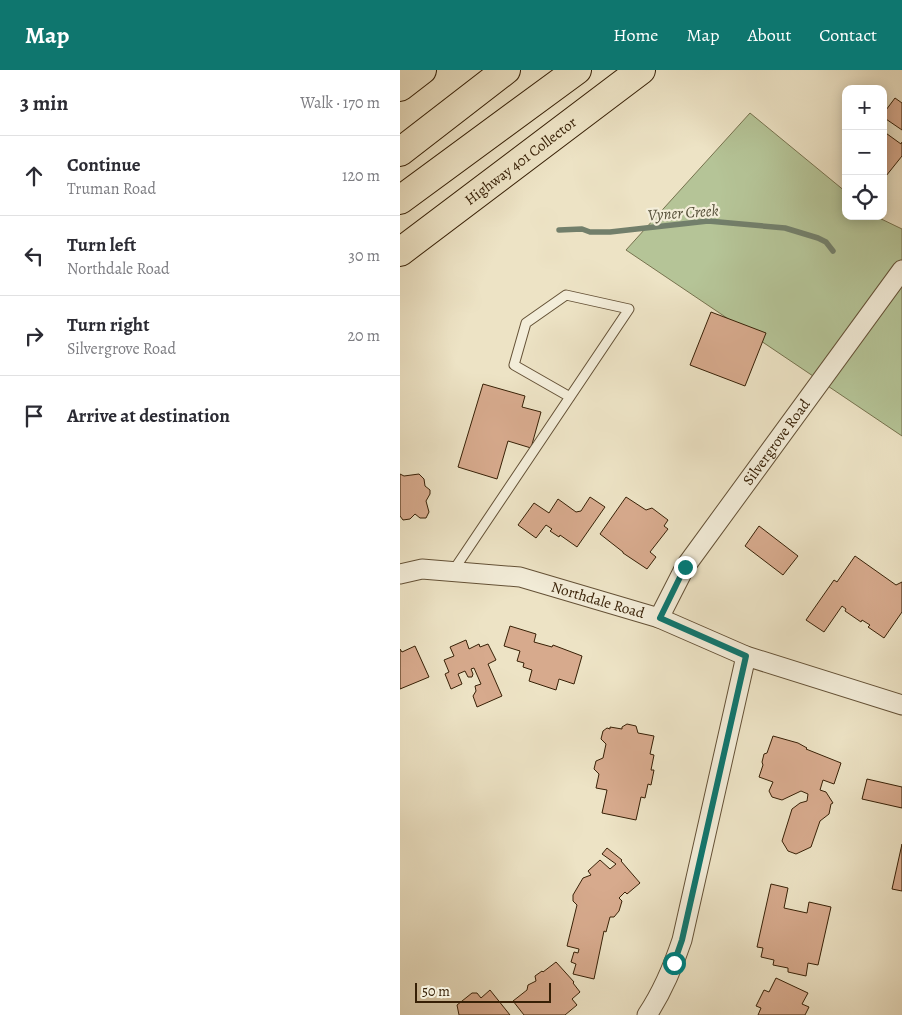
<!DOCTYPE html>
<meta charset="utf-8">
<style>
:root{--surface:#fff;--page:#f7f7f7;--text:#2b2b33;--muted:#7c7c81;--line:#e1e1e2;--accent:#0f766e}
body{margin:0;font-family:Alegreya,serif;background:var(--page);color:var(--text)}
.controls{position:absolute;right:15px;top:15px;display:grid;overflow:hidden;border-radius:10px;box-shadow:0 2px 12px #0003}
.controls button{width:45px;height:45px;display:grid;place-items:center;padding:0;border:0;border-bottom:1px solid var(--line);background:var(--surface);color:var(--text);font:25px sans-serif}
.scale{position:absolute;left:15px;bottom:12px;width:136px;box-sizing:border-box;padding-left:5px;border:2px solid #372006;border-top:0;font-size:14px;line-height:18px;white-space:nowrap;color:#372006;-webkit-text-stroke:4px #f3edd9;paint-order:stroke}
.stop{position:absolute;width:15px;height:15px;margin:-11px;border:4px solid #0f766e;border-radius:50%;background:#fff}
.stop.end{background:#0f766e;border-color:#fff;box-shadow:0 1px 5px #0008}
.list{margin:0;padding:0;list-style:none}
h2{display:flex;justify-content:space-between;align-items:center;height:65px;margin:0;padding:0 20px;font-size:21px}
h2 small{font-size:16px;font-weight:400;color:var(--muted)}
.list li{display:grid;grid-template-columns:32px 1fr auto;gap:15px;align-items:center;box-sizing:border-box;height:80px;padding:0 20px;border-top:1px solid var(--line)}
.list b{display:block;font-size:19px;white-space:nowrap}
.list p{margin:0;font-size:16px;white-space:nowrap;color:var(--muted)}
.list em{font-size:16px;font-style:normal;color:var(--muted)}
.icon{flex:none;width:28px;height:28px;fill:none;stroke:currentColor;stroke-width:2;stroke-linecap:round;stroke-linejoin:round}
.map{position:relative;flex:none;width:502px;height:945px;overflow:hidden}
header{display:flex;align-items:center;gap:30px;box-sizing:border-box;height:70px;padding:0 25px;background:var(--accent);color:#fff}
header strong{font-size:24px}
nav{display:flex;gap:28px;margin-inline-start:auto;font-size:18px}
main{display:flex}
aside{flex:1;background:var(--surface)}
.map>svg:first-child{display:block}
</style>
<header>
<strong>Map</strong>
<nav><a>Home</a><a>Map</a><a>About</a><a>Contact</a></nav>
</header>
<main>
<aside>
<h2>3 min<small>Walk · 170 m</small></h2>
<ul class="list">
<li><svg class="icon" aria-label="ahead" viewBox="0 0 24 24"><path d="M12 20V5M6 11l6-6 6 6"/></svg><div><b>Continue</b><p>Truman Road</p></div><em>120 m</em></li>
<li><svg class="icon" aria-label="left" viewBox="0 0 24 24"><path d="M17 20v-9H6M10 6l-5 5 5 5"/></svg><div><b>Turn left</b><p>Northdale Road</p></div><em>30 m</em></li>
<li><svg class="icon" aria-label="right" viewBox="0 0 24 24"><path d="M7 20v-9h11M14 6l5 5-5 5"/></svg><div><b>Turn right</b><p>Silvergrove Road</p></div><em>20 m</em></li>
<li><svg class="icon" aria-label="arrive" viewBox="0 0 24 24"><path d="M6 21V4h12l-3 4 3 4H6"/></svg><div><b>Arrive at destination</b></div></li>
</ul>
</aside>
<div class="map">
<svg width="502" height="945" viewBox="0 0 502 945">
<rect width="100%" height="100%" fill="#ede3c5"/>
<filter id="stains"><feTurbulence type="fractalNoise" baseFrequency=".004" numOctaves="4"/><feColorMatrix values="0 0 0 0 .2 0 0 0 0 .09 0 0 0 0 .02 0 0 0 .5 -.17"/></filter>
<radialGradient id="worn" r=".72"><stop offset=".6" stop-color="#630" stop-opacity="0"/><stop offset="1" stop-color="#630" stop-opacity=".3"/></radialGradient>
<!-- green -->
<path fill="#b5c497" stroke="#76724e" d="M 350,43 L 446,122 L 446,146 L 475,146 L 502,159 L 502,366 L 226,180 Z"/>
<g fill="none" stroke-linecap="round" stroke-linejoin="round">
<!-- stream -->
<path stroke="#727f6b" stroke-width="5.5" d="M 159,160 L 182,159 L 190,162 L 210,162 L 308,151 L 385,158 L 418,168 L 426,172 L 433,181"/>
</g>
<!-- building -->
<path fill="#d7aa8d" stroke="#372006" d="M 495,28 L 502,33 L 502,60 L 483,47 L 483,44 Z
M 483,61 L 501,74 L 502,72 L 502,86 L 486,106 L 483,104 Z
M 311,242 L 366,263 L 345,316 L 290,295 Z
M 83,314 L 125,326 L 122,337 L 141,342 L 131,378 L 108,371 L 97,409 L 58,397 Z
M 0,404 L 4,406 L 19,404 L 24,409 L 25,416 L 30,420 L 30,424 L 26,431 L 29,442 L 26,448 L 20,448 L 15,444 L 10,449 L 3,450 L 0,446 Z
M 190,427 L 205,437 L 177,477 L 160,465 L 159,467 L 150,461 L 152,459 L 146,455 L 136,468 L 118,455 L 134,433 L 149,443 L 158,429 L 176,442 L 181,441 Z
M 226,427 L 246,440 L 252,438 L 268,450 L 264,456 L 268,459 L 250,482 L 256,487 L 247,499 L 223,483 L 223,482 L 200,464 Z
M 359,456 L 398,486 L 383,505 L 345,476 Z
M 455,486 L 496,515 L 502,512 L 502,542 L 484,568 L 468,557 L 470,555 L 462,550 L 461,552 L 445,541 L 446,539 L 442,536 L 424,562 L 406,550 L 434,510 L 437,512 Z
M 110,556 L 136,564 L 134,572 L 152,577 L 153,575 L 182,586 L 174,614 L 159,609 L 156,620 L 129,611 L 132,600 L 123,597 L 124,593 L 117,591 L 120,581 L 104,576 Z
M 66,570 L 69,579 L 79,574 L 80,577 L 88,574 L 96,590 L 88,594 L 102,626 L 77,637 L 73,626 L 76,621 L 75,616 L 81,614 L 74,598 L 71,599 L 73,604 L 72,607 L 68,607 L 65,601 L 58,604 L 62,614 L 51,619 L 45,604 L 49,602 L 44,590 L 54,586 L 50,577 Z
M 15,576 L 29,607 L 0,619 L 0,579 L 2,582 Z
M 227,654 L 236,656 L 238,663 L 254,666 L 250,684 L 254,685 L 251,700 L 254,700 L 251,715 L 248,714 L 245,728 L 241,727 L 236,750 L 202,743 L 207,720 L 196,718 L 199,704 L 194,699 L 196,691 L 203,688 L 206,674 L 201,669 L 203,661 L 207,658 L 210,659 L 210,657 L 222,659 L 222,657 Z
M 373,666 L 398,673 L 407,678 L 406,679 L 441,693 L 434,714 L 423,710 L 420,720 L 426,722 L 433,733 L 431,734 L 429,744 L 420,751 L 411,777 L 396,784 L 388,781 L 382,771 L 392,739 L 400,733 L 407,731 L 408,724 L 401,721 L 382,730 L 372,727 L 369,721 L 373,712 L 359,707 L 363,695 L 362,692 L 364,684 L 367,683 Z
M 467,709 L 502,717 L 502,738 L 462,729 Z
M 502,774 L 502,821 L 492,819 Z
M 207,778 L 222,790 L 221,791 L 240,813 L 227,824 L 225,822 L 219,828 L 222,831 L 219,841 L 214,847 L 210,847 L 206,862 L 204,861 L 194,909 L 173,904 L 176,894 L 171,892 L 174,882 L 178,883 L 179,879 L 167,876 L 177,835 L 173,831 L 173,825 L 183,808 L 191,805 L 188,801 L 200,790 L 210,799 L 216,794 L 202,784 Z
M 371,814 L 388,818 L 384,838 L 407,843 L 409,832 L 431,837 L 418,895 L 408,893 L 406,906 L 388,902 L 388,898 L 373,895 L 374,890 L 361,887 L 363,878 L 357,877 Z
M 156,892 L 174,912 L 173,913 L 180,922 L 172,929 L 177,935 L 165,945 L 124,945 L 113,931 L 127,920 L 128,915 L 136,911 L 135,906 L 142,901 L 143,902 Z
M 376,908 L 408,923 L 402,934 L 409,937 L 405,945 L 358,945 L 361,938 L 356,936 L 364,920 L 369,922 Z
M 90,920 L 110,945 L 59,945 L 57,935 L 72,923 L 77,923 L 81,928 Z"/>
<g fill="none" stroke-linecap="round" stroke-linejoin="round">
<!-- lane casing -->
<g stroke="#645136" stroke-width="11">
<path id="lane" d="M 53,501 L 229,239 L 166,225 L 126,253 L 114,295 L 170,327"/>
</g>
<!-- street casing -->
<g stroke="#645136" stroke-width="21">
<g id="street">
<path id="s1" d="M 0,504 L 22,499 L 120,507 L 259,548 L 346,586 L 502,635"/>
<path id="s2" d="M 259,548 L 285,497 L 502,200"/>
<path d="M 247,945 C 263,921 273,897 282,870 L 346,586"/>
</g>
</g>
<!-- highway casing -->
<g stroke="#372006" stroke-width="30">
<g id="highway">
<path d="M 0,17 L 22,0"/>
<path d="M 0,82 L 106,0"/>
<path d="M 0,130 L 177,0"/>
<path id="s3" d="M 0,182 L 241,0"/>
</g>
</g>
<!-- lane -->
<use href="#lane" stroke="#f3edd9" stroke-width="9"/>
<!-- street -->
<use href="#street" stroke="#f3edd9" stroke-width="19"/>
<!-- highway -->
<use href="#highway" stroke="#ede3c5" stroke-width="28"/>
</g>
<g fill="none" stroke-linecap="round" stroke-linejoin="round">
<!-- route -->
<path stroke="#0f766e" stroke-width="6" d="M 274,893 L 282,870 L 346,586 L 260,548 L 285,497"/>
</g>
<g text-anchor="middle" stroke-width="4.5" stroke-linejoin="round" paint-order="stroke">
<!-- street labels -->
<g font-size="15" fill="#372006" stroke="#f3edd9">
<text dy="5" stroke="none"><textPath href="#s3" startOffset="151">Highway 401 Collector</textPath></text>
<text dy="5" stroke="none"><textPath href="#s2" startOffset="212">Silvergrove Road</textPath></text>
<text dy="5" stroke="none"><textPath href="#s1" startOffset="202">Northdale Road</textPath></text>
</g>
<!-- water labels -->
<g font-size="16" font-style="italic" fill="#554f39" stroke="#f3edd9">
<text transform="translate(283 142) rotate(-4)" y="6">Vyner Creek</text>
</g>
</g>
<rect width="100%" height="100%" filter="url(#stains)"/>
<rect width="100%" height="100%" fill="url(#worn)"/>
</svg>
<div class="controls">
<button>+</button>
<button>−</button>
<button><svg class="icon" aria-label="locate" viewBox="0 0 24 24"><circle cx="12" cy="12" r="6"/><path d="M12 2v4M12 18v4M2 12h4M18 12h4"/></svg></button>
</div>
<div class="scale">50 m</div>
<div class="stop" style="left:274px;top:893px"></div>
<div class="stop end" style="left:285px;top:497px"></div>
</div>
</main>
